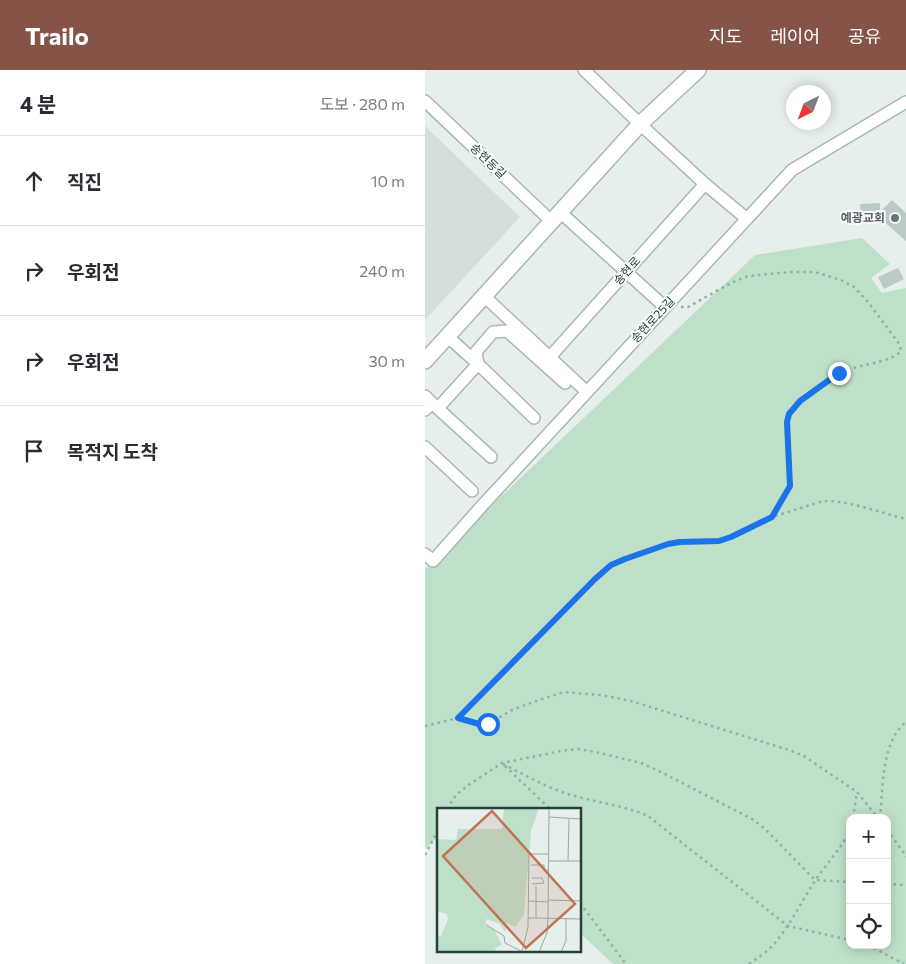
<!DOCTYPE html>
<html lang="ko">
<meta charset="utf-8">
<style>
:root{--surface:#fff;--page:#f7f7f7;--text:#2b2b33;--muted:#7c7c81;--line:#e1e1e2;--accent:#855347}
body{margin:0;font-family:Commissioner,"Noto Sans KR",sans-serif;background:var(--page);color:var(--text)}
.controls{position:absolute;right:15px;bottom:15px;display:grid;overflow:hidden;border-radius:10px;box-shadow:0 2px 12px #0003}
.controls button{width:45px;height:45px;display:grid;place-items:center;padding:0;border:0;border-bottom:1px solid var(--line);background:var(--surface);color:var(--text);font:25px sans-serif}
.compass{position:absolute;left:361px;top:15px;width:45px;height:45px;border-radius:50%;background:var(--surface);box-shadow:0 2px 12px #0003;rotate:222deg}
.stop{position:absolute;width:15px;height:15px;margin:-11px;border:4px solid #1a73e8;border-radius:50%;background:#fff}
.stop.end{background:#1a73e8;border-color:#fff;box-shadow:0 1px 5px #0008}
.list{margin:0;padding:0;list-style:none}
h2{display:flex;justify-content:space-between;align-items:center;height:65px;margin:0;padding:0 20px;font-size:21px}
h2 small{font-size:16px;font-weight:400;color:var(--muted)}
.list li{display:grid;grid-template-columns:32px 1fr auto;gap:15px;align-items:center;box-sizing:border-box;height:90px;padding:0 20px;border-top:1px solid var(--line)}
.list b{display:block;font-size:19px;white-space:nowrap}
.list em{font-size:16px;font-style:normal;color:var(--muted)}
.icon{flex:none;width:28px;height:28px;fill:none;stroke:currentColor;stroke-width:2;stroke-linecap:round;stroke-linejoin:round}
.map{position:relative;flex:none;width:481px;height:894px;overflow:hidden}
header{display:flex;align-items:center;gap:30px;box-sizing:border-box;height:70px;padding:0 25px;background:var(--accent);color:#fff}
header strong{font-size:24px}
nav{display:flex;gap:28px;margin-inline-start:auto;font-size:18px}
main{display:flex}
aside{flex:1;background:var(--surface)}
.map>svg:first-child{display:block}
</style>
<header>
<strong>Trailo</strong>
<nav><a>지도</a><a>레이어</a><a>공유</a></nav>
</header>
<main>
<aside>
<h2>4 분<small>도보 · 280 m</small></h2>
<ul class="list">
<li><svg class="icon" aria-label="ahead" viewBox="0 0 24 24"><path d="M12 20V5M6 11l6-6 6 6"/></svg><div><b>직진</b></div><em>10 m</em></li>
<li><svg class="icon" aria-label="right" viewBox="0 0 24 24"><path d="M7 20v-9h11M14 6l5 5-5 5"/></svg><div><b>우회전</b></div><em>240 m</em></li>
<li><svg class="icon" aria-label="right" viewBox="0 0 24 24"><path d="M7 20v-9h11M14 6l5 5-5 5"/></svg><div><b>우회전</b></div><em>30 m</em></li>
<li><svg class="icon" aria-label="arrive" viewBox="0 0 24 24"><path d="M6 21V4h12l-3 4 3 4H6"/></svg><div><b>목적지 도착</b></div></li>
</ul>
</aside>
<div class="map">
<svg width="481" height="894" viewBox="0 0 481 894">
<rect width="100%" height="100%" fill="#e6efeb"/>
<!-- built -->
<path fill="#d4dfda" d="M 0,56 L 95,147 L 0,250 Z"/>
<!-- green -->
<path fill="#bfe0c8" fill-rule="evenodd" d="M 437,168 L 465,194 L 446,208 L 457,223 L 481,218 L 481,894 L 188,894 L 155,863 L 155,739 L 14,739 L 14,766 L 0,779 L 0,499 L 330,185 ZM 425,748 L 462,748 L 462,875 L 425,875 Z"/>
<!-- building -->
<path fill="#bbcac4" d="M 467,130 L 481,143 L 481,171 L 453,146 L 436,146 L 435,134 L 455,133 L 455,142 Z
M 473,198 L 479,209 L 459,219 L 453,207 Z"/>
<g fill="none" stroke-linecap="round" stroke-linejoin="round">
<!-- street casing -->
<g stroke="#a8b8b2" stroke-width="14">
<path id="street" d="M 159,0 L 215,54 L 280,114
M 0,31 L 126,151
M 135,142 L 240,237
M 59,226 L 162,322
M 124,288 L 280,114 L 322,149
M 0,326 L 7,333 L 0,340
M 8,334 L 66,387
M 13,338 L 53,294 L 22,266
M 109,348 L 53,294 L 51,282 L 68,262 L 82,261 L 140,313
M 0,377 L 47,421
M 0,484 L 8,491 L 55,438 L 367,100 L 481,32"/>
</g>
<!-- secondary casing -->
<g stroke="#a4bbb3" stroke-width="18">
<path id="secondary" d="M 0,291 L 215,54 L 273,0"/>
</g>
<!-- path -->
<path stroke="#86b3a5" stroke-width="2.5" stroke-dasharray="2.5 4" stroke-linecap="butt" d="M 256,237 L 263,237 L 306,213 L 320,207 L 332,205 L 366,202 L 390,202 L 416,210 L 429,217 L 443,232 L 475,275 L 476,281 C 467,291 442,294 429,298 C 411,303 380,323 368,338 C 365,343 363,347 362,352 L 365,416 L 348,446
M 33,648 L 170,509 L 186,495 L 200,489 L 243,474 L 255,472 L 294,471 L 306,467 L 347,447 L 398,431 C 422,430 457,443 481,449
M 0,656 L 33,648 L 54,654 L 63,654 L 89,639 L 114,630 L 139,622 L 176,625 L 206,631 L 364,680 L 379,686 L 432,722 L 453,748
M 78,694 C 98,704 117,715 137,722 C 165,732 196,734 223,746 L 363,856 L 425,870
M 80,696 L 125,739
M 22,739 L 31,725 L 42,716 L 77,693 L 136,681 L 154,679 L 175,683 L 216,693 L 238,703 L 327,749 L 339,758 L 390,810 L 425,812
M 428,748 L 432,722
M 455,748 C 458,719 456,672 481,652
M 462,760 L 479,783 L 481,787
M 0,785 L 14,758
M 462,814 L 481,815
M 155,833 L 201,894
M 443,875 L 479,894
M 324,894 C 332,888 341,883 348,875 C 365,856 376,832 390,811 C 401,794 416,779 425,760"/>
<!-- street -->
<use href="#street" stroke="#fff" stroke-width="11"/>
<!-- secondary -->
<use href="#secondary" stroke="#fff" stroke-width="15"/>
</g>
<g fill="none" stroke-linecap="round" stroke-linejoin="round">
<!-- route -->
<path stroke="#1a73e8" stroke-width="6" d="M 63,654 L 54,654 L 33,648 L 170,509 L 186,495 L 200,489 L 243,474 L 255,472 L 294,471 L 306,467 L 347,447 L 365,416 L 362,352 L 364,344 L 375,331 L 414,303"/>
</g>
<!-- markers -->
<circle fill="#6b7280" stroke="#f7fbf9" stroke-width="2" cx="470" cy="148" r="5"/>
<g text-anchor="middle" stroke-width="4" stroke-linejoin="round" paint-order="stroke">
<!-- street labels -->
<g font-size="12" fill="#24423a" stroke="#f7fbf9">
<text transform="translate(63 91) rotate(44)" y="4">송현동길</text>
<text transform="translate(202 201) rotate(-48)" y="4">송현로</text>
<text transform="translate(228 250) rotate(-47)" y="4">송현로25길</text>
</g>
<!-- worship labels -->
<g font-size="12" font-weight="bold" fill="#5b616d" stroke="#f7fbf9" text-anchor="end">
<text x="460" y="152">예광교회</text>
</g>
</g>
<!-- overview -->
<g transform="translate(12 738)">
<rect width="144" height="144" fill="#e6efeb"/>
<path d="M 67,0 L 102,0 L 94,23 L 87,107 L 78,119 L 70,115 L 68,124 L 63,116 L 50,111 L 47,117 L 57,121 L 65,137 L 58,140 L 59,144 L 0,144 L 0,127 L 4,128 L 11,111 L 10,106 L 0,103 L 0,31 L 19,32 L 21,21 L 65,21 Z" fill="#bfe0c8"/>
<path fill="none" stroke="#98aaa4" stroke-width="1" d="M 112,9 L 144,11M 111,53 L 144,53M 131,53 L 132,11M 94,57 L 107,57 L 107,62 L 111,62M 95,70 L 105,70 L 107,75 L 95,76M 111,92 L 144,93M 91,93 L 111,94M 91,110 L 99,110 L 99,78M 99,110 L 144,111M 48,116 L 67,128 L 68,135 L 84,143M 85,144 L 91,119 L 92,46 L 111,46M 102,144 L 110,125 L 111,110 L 112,0M 124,144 L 129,133 L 129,111"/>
<path fill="#c07456" fill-opacity="0.15" stroke="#c07456" stroke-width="2.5" d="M 55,3 L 138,96 L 89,140 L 6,48 Z"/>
<rect width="144" height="144" fill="none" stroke="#24423a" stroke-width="2.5"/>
</g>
</svg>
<div class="controls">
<button>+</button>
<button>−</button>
<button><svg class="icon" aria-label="locate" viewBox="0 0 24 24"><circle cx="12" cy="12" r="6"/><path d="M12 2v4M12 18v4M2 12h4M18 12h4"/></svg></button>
</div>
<svg class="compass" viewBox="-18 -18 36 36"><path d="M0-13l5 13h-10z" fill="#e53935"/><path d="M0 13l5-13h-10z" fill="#7c7c81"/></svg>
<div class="stop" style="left:63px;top:654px"></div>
<div class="stop end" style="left:414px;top:303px"></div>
</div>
</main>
